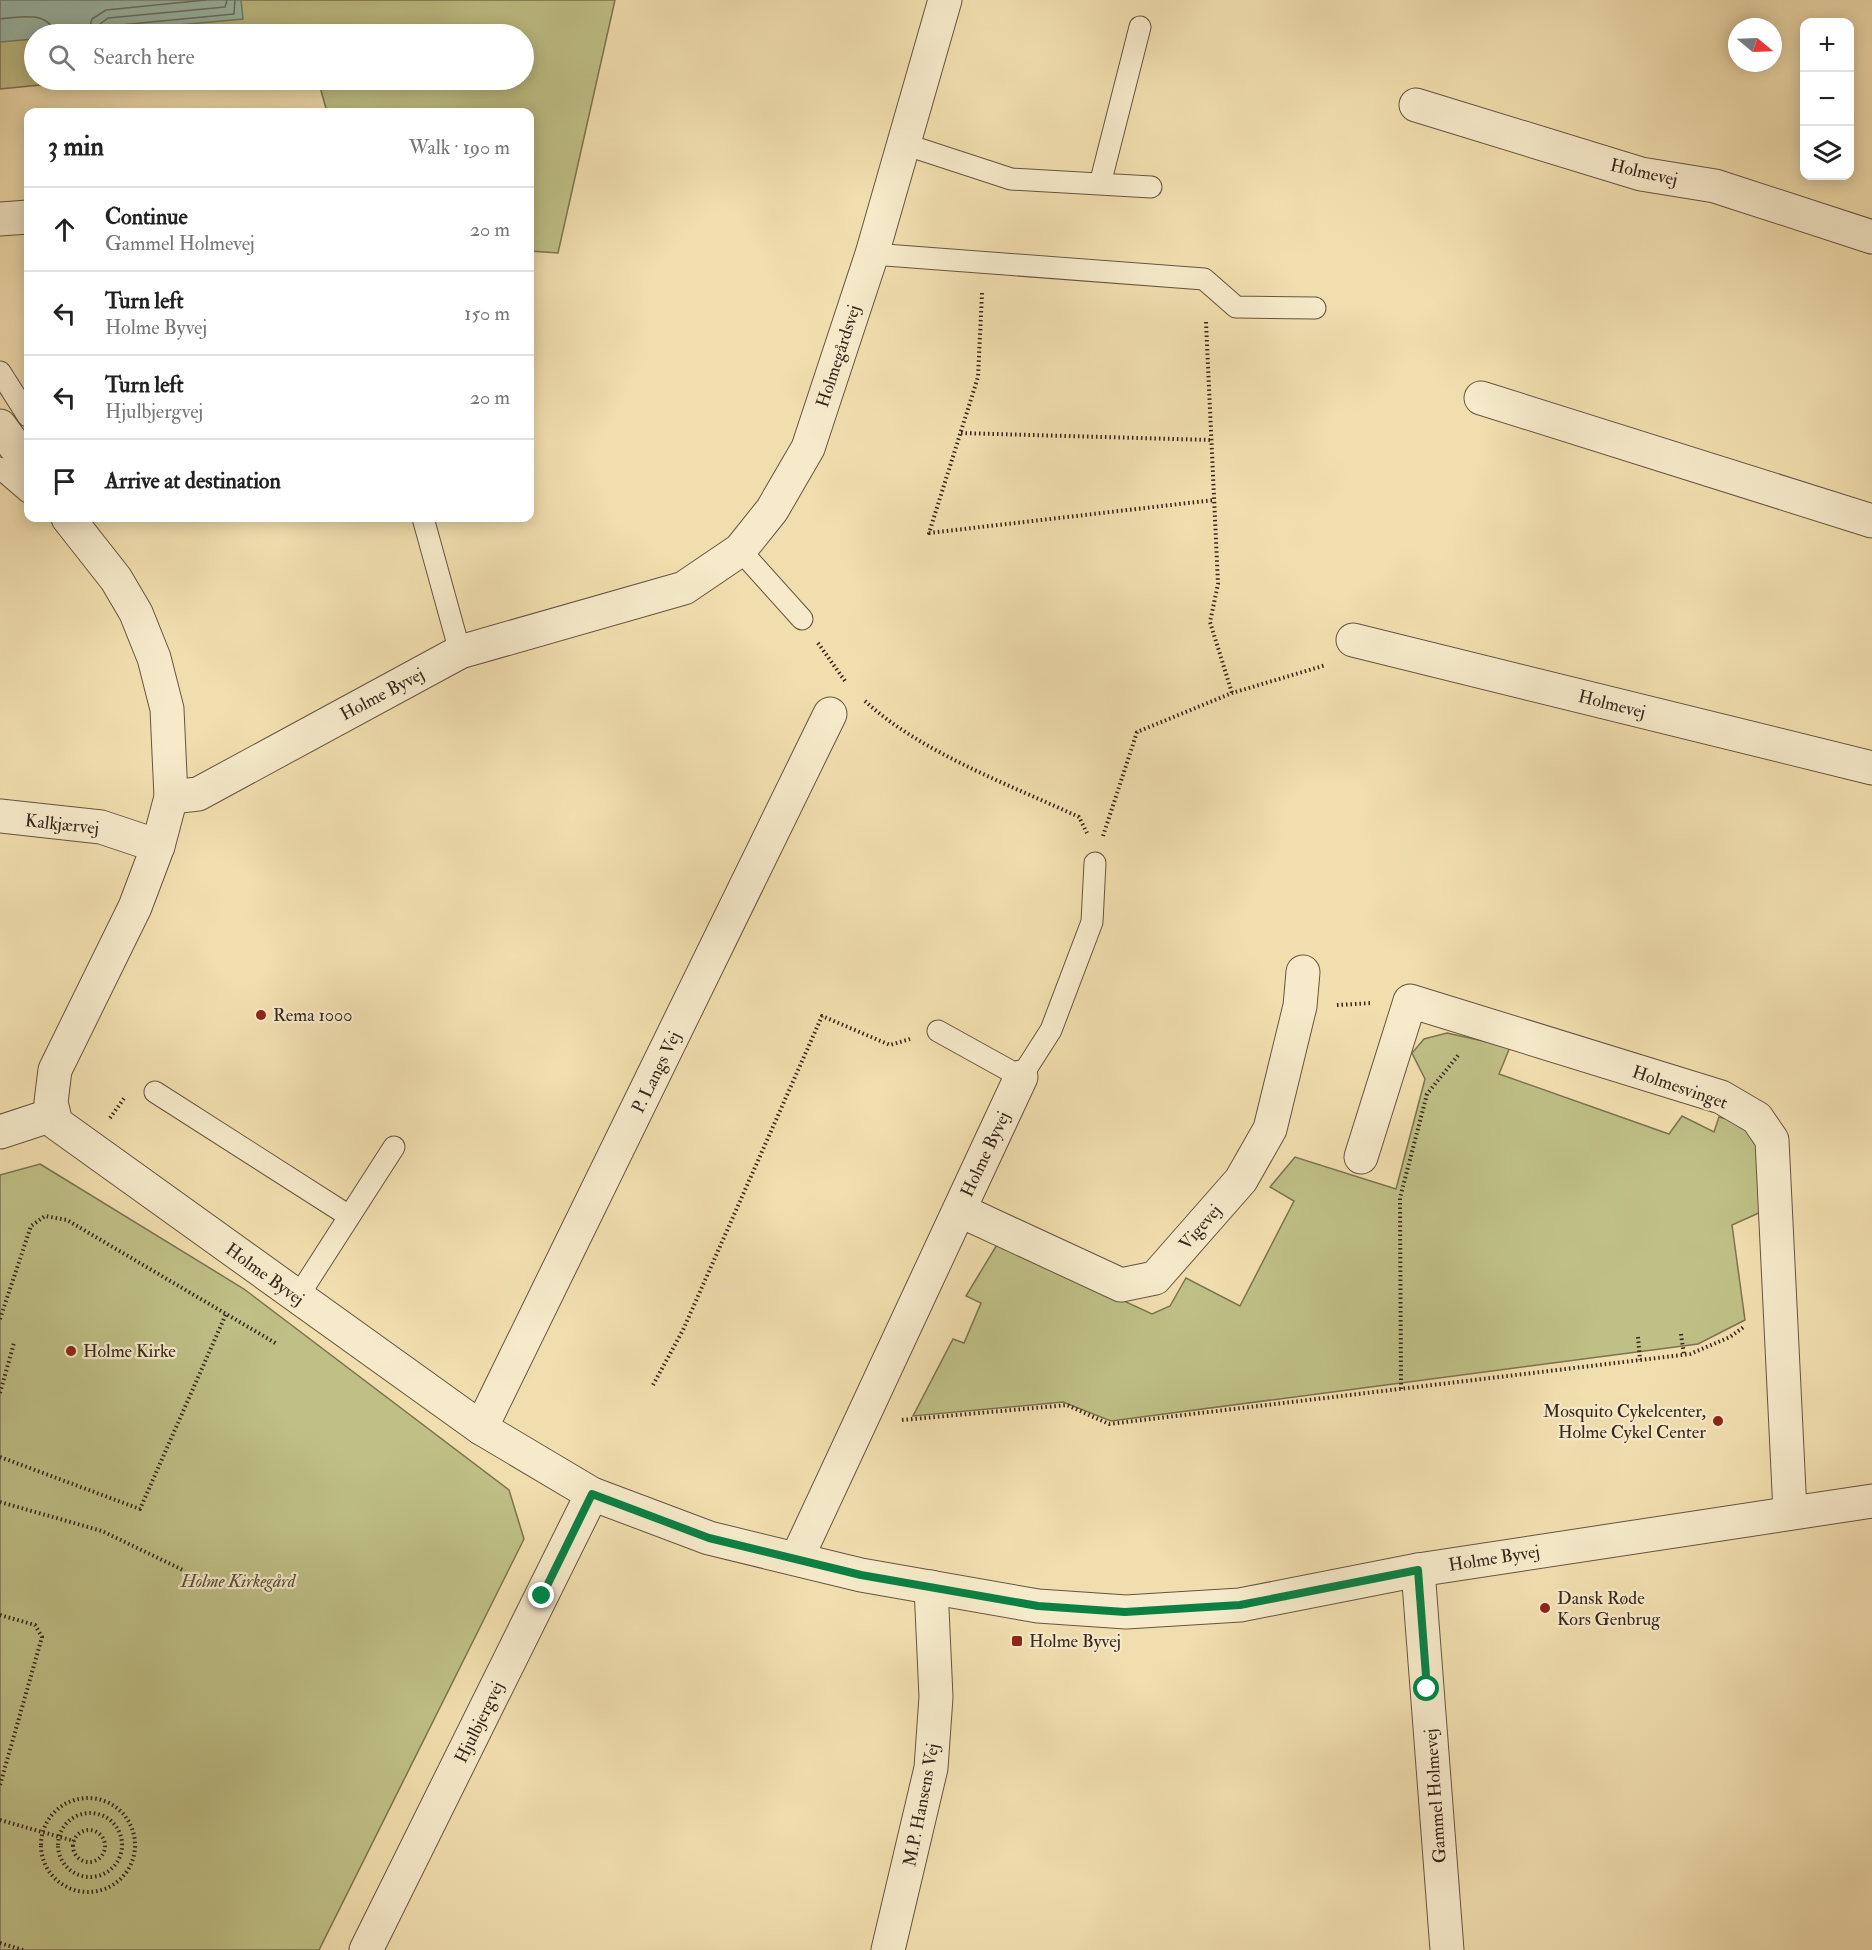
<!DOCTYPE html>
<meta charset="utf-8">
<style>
:root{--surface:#fff;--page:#f2f2f2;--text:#222;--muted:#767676;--line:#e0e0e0}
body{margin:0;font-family:"IM FELL Double Pica",serif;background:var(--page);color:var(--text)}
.controls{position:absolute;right:18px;top:18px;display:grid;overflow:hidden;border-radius:12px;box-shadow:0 3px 15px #0003}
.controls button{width:54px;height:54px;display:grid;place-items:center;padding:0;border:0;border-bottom:2px solid var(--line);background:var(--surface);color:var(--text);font:30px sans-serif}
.compass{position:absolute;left:1728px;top:18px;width:54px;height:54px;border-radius:50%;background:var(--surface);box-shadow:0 3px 15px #0003;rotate:109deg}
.stop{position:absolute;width:18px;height:18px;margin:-14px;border:4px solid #0b8043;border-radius:50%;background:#fff}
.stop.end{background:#0b8043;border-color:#fff;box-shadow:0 2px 6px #0008}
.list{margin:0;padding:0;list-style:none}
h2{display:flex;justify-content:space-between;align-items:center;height:78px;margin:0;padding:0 24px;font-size:26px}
h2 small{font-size:20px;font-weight:400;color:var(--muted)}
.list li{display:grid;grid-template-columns:39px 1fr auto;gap:18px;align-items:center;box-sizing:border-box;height:84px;padding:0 24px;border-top:2px solid var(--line)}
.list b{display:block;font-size:22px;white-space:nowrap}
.list p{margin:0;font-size:20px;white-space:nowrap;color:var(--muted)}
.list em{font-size:20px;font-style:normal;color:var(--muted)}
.icon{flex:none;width:33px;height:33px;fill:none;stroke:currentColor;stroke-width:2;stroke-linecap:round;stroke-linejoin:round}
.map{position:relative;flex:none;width:1872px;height:1950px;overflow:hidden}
.search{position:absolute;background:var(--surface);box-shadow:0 3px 15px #0003;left:24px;top:24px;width:510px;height:66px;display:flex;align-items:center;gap:15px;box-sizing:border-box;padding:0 21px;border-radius:33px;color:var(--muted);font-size:22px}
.panel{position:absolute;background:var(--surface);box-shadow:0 3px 15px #0003;left:24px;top:108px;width:510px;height:414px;border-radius:12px}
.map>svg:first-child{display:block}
</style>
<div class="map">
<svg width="1872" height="1950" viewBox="0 0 1872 1950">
<rect width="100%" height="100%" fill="#f1deae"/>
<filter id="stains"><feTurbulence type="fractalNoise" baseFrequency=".00333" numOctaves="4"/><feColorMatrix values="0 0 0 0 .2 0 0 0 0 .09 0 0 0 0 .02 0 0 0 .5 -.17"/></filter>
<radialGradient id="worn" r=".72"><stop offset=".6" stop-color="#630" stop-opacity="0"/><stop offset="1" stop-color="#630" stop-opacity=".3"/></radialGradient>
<!-- green -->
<path fill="#bfc086" stroke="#7c7351" stroke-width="1.5" d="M 0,0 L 615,0 L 558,253 L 530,251 L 530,112 L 327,112 L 318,80 L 524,80 L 524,34 L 34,34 L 34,80 L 91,80 L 0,89 Z
M 1447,1033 L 1510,1047 L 1499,1074 L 1669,1134 L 1682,1116 L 1714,1132 L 1719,1117 L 1742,1123 L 1758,1141 L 1761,1212 L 1732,1225 L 1745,1320 L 1698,1344 L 1111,1421 L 1063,1402 L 913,1416 L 953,1339 L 964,1343 L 981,1303 L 966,1296 L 998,1243 L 1152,1314 L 1170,1306 L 1186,1278 L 1240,1306 L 1294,1201 L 1270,1187 L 1295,1157 L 1396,1189 L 1425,1079 L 1412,1053 L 1424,1039 Z
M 40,1164 L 244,1289 L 509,1490 L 524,1539 L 319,1950 L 0,1950 L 0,1175 Z"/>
<!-- water -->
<path fill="#9bbcac" stroke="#738072" stroke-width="1.5" d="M 0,0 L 241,0 L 243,19 L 80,34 L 34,34 L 34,39 L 0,42 Z"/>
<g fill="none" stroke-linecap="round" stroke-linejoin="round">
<!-- shore -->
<path stroke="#6a7164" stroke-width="1.5" d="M 0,19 C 21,17 47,10 56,34
M 88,34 L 92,19 L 106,10 L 206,0
M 97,34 L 100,24 L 108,18 L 225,7 L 227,0
M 104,34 L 106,29 L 110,26 L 234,14 L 235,0"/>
<!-- service casing -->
<g stroke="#665440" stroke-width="23">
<path id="service" d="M 904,144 L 1011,179 L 1151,187
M 1100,184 L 1140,27
M 872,254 L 1204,279 L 1236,307 L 1315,308
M 0,372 L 28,416
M 0,468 L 28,492
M 423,518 L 460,652
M 740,550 L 802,619
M 938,1031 L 1021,1077 L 1051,1030 L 1092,922 L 1095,863
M 155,1092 L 349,1216
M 297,1298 L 394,1147"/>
</g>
<!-- minor casing -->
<g stroke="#665440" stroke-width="35">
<path id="minor" d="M 1416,105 L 1641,174 L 1715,186 L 1872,237
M 0,219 L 28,217
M 1481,398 L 1872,521
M 1353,640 L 1872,768
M 171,797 L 198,794 L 460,652 L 684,588 L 740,550 L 772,510 L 808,448 L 872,254 L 945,0
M 0,816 L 101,827 L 158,846
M 0,1132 L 52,1115
M 1361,1157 L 1410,1001 L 1721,1097 L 1757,1118 L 1772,1140 L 1790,1512
M 959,1210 L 1121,1285 L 1155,1278 L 1241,1180 L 1270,1129 L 1300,1006 L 1303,972
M 481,1428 L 830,714
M 797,1558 L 1021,1077
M 1418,1570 L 1447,1950
M 366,1950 L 592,1494
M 888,1950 L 931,1768 L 936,1697 L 931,1587"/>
</g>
<!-- tertiary casing -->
<g stroke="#665440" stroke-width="35">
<path id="tertiary" d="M 0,426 L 28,464
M 68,518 L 116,579 L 136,613 L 154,658 L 167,709 L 171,797 L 158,846 L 135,907 L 55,1070 L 51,1102 L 56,1123 L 481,1428 L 592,1494 L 709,1538 L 861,1575 L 1038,1606 L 1126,1612 L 1240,1605 L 1418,1570 L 1872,1501"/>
</g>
<!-- path -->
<path stroke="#38261c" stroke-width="4" stroke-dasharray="1.5 3" stroke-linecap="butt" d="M 982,293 L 978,377 L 929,533 L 1214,500
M 1206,322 L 1218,584 L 1210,622 L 1232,693
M 961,433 L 1212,440
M 818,643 L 845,681
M 865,701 C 920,752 1010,785 1079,817 L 1087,833
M 1103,836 L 1137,732 L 1232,693 L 1326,665
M 1337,1005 L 1372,1003
M 110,1118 L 125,1097
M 0,1319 L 31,1226 L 45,1216 L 67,1220 L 277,1344
M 1681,1334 L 1684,1355
M 1638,1337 L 1640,1360
M 653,1385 L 683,1330 L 822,1016 L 890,1045 L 910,1039
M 1401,1389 L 1400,1198 L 1427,1094 L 1460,1053
M 0,1393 L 14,1343
M 902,1420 L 1067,1405 L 1109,1424 L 1690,1354 L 1730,1337 L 1745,1326
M 0,1457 L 140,1509 L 226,1314
M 0,1502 L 102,1531 L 185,1571
M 0,1615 L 35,1625 L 42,1637 L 0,1785
M41 1845a47 47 0 1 1 94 0a47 47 0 1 1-94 0Z
M58 1845a32 32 0 1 1 64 0a32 32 0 1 1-64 0Z
M 0,1820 L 74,1841
M73 1846a16 16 0 1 1 32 0a16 16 0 1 1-32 0Z
M 0,1943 L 23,1950"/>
<!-- service -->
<use href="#service" stroke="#f6eaca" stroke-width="21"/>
<!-- minor -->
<use href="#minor" stroke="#f6eaca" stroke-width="33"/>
<!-- tertiary -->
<use href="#tertiary" stroke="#f6eaca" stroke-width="33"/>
</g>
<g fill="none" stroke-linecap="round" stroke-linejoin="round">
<!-- route -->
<path stroke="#0b8043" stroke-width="8" d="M 542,1596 L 592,1494 L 709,1538 L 861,1575 L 1038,1606 L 1125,1612 L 1240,1605 L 1418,1570 L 1427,1689"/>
</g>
<!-- markers -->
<g fill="#8f2418" stroke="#f6eaca" stroke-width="2">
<circle cx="261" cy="1015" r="6"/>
<circle cx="71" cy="1351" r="6"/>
<circle cx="1718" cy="1421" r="6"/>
<circle cx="1545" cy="1608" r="6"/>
<rect x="1011" y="1635" width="12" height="12" rx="3"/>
</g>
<g text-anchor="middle" stroke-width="4.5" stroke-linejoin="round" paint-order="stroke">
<!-- street labels -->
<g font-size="18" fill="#38261c" stroke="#f6eaca">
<text transform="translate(1644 172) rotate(13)" y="6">Holmevej</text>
<text transform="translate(838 356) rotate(-72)" y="6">Holmegårdsvej</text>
<text transform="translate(382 694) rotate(-28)" y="6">Holme Byvej</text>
<text transform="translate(1612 704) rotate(14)" y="6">Holmevej</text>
<text transform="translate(62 824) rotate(6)" y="6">Kalkjærvej</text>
<text transform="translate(656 1072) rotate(-64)" y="6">P. Langs Vej</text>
<text transform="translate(1680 1087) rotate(19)" y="6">Holmesvinget</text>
<text transform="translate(985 1154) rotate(-65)" y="6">Holme Byvej</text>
<text transform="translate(1200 1227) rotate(-49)" y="6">Vigevej</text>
<text transform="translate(265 1274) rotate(36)" y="6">Holme Byvej</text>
<text transform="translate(1494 1558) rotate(-9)" y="6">Holme Byvej</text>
<text transform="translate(479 1722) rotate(-64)" y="6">Hjulbjergvej</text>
<text transform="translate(1435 1796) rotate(-94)" y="6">Gammel Holmevej</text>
<text transform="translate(921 1805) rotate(-79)" y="6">M.P. Hansens Vej</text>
</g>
<!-- poi labels -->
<g font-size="18" fill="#38261c" stroke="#f6eaca" text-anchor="start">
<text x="273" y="1021">Rema 1000</text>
<text x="83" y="1357">Holme Kirke</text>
<text x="1706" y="1417" text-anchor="end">Mosquito Cykelcenter,<tspan x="1706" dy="21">Holme Cykel Center</tspan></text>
<text x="1557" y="1604">Dansk Røde<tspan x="1557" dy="21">Kors Genbrug</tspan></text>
<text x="1029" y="1647">Holme Byvej</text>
</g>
<!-- park labels -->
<g font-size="18" font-style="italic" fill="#5a4c36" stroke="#f6eaca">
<text x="238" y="1587">Holme Kirkegård</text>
</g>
</g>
<rect width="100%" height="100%" filter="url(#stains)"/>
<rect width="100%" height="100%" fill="url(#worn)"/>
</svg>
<div class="controls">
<button>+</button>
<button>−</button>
<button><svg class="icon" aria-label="layers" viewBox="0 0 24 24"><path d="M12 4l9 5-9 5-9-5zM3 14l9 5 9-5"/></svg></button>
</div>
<svg class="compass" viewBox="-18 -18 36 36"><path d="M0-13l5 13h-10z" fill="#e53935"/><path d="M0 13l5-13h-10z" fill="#767676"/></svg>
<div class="stop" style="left:1427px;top:1689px"></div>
<div class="stop end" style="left:542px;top:1596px"></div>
<div class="search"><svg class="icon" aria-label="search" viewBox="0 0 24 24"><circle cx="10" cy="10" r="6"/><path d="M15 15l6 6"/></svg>Search here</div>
<section class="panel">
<h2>3 min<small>Walk · 190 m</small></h2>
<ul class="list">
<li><svg class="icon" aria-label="ahead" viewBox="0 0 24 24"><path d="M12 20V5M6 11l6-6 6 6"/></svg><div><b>Continue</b><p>Gammel Holmevej</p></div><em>20 m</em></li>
<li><svg class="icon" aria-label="left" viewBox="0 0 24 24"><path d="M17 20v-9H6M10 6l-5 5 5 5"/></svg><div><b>Turn left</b><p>Holme Byvej</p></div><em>150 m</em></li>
<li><svg class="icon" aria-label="left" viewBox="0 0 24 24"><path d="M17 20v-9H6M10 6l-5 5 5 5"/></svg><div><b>Turn left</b><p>Hjulbjergvej</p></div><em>20 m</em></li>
<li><svg class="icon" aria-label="arrive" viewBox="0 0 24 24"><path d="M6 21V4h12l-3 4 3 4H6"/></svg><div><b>Arrive at destination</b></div></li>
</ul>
</section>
</div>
